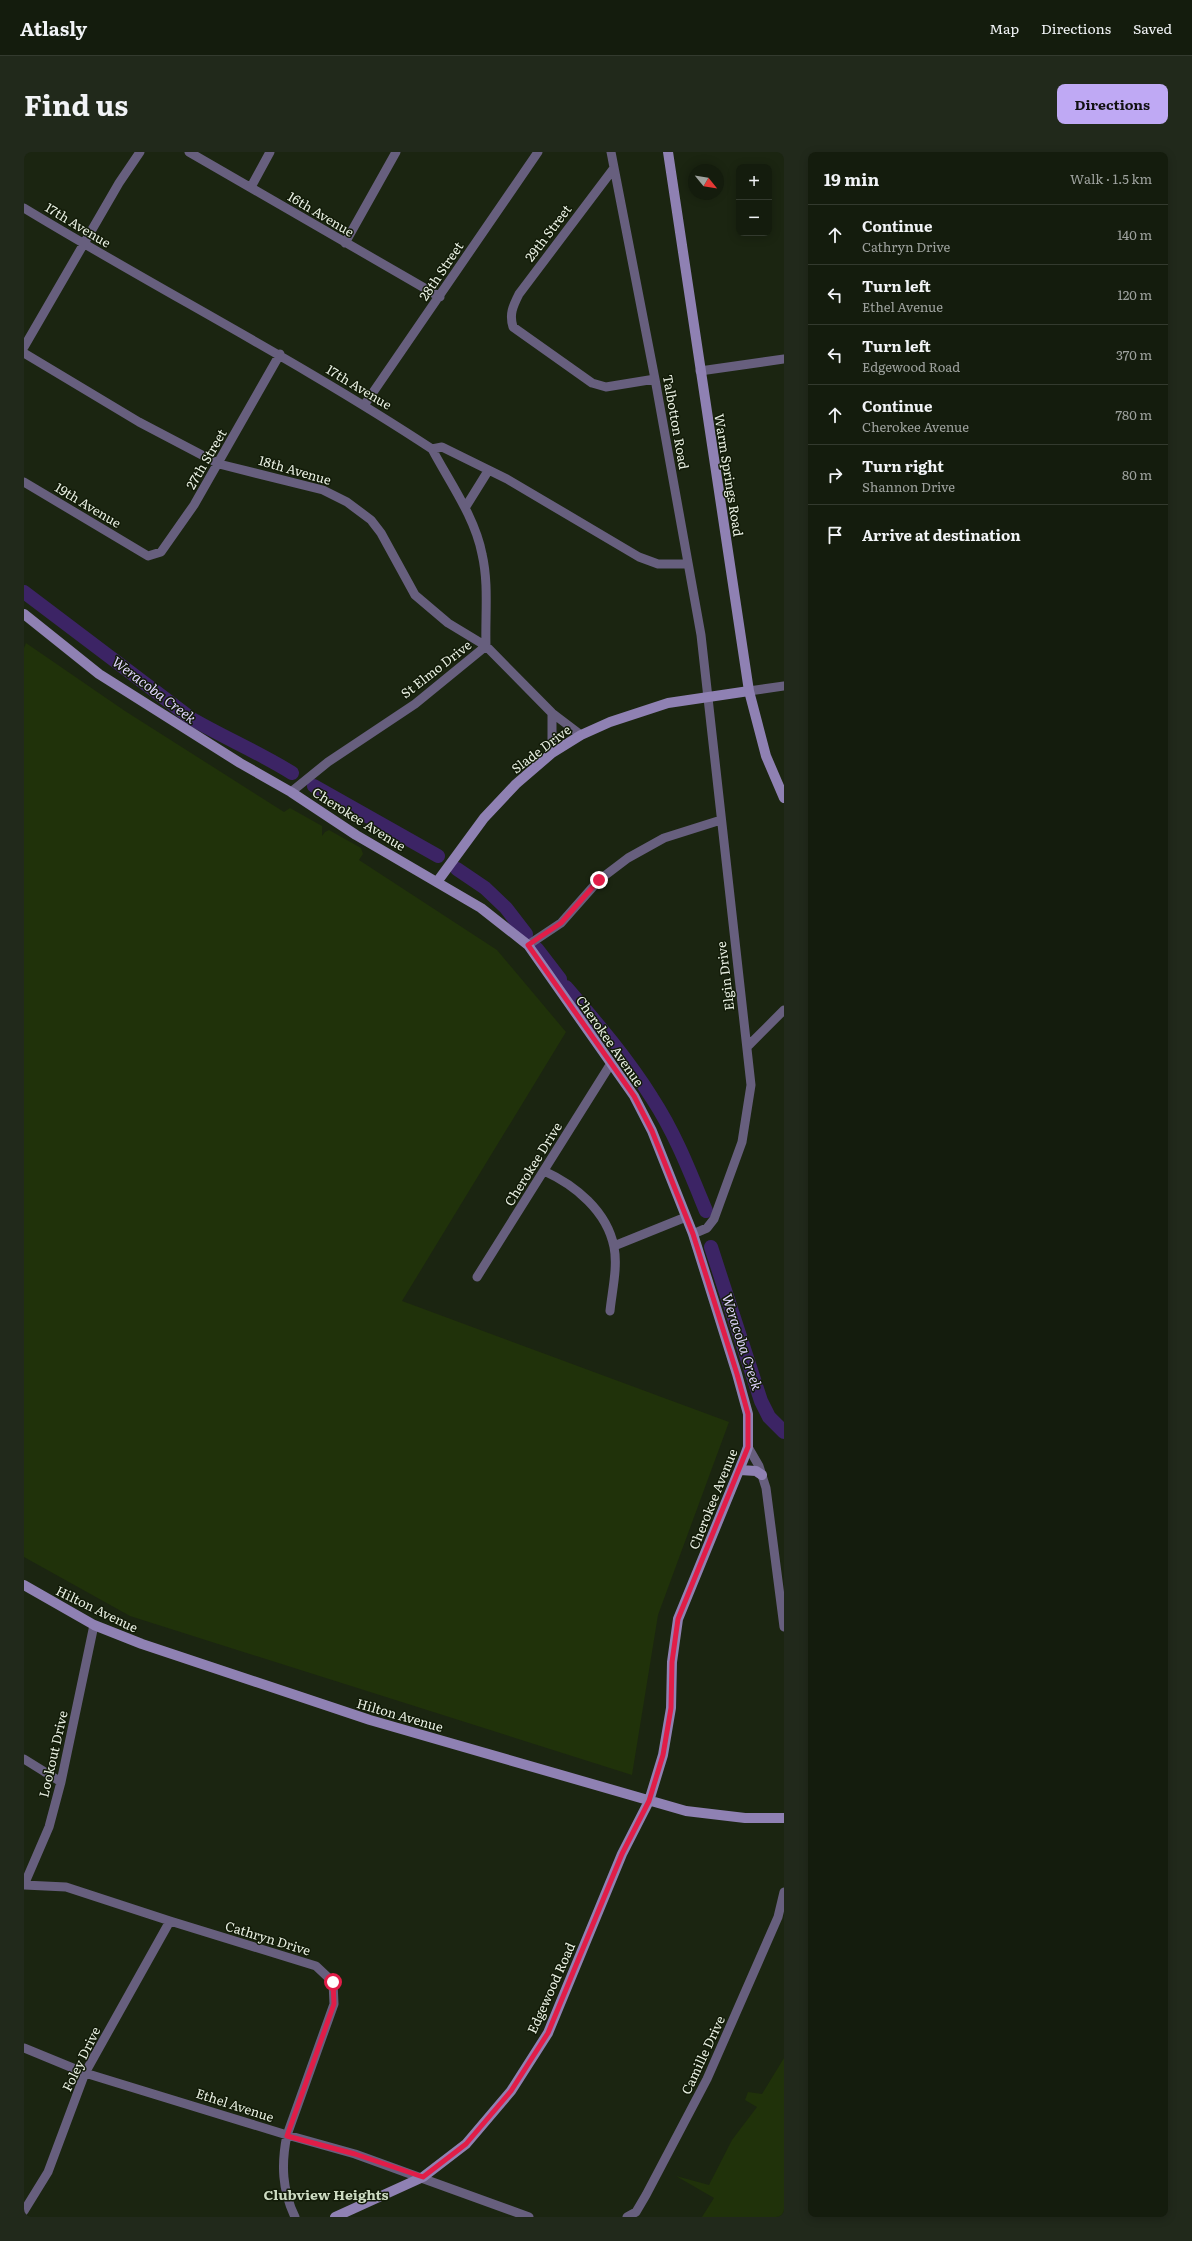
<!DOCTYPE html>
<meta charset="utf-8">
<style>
:root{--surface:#141c0d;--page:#21291b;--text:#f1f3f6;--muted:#9da19d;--line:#333a2e;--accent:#bfa9f4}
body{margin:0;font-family:Literata,serif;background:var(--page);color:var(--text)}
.controls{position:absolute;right:12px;top:12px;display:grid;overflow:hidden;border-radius:8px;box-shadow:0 2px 10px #0003}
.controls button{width:36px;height:36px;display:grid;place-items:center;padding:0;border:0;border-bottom:1px solid var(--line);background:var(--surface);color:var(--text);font:20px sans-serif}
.compass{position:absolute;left:664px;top:12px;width:36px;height:36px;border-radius:50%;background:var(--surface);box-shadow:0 2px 10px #0003;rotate:120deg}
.stop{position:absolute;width:12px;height:12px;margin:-9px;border:3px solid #e11d48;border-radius:50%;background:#fff}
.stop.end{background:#e11d48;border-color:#fff;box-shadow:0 1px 4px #0008}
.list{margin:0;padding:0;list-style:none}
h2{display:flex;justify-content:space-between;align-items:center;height:52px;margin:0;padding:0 16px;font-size:17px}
h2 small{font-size:13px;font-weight:400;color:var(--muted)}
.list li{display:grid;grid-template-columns:26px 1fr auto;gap:12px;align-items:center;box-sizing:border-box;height:60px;padding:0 16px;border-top:1px solid var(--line)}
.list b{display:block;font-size:15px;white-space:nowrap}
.list p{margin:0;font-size:13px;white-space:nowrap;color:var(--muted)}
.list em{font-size:13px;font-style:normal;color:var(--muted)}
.icon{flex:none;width:22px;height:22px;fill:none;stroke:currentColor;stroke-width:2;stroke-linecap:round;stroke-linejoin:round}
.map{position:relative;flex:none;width:760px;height:2065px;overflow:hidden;border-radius:8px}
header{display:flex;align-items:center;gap:24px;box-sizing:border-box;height:56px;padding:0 20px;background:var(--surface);border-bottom:1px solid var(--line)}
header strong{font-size:19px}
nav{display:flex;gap:22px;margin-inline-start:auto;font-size:14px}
.intro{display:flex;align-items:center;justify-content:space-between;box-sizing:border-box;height:96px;padding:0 24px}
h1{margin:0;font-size:28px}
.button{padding:10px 18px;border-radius:8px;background:var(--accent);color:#111;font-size:14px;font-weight:700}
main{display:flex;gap:24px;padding:0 24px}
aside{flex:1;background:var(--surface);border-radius:8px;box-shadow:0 2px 10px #0003}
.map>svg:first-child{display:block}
</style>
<header>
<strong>Atlasly</strong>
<nav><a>Map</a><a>Directions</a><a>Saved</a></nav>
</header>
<div class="intro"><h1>Find us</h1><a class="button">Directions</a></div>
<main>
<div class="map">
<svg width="760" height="2065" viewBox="0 0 760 2065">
<rect width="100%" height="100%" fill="#1b2511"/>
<!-- green -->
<path fill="#20320a" d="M 2,491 L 101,559 L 260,660 L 266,656 L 298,674 L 298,684 L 301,680 L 305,678 L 337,696 L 339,702 L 335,708 L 473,798 L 542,880 L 378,1149 L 705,1270 L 634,1463 L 608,1623 L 106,1464 L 0,1405 L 0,496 Z
M 760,1906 L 760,2065 L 678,2065 L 690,2046 L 652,2024 L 685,2033 L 708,1988 L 733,1955 L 721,1948 L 724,1940 L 738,1942 Z"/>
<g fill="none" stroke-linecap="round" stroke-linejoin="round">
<!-- river -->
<path stroke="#3c2465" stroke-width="14" d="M 0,440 L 168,567 C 201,586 236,601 268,621
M 290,634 L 414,704
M 433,717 L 461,736 L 482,756 L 502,782
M 513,797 L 536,827
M 542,835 C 572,870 603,906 628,946 C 651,981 666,1020 682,1059
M 687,1095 L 737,1249 L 745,1265 L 760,1280"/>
<!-- street -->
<path stroke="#675f7e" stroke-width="9" d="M 165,0 L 416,145
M 587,0 L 631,227 L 677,483 L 727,933 L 718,990 L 690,1067 L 683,1076 L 669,1082
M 590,16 L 495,142 C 489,154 485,162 489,175 L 568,231 L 582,235 L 631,227
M 227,35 L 246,0
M 0,56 C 135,138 276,210 408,297 L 418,295 L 483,327 L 615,405 L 634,412 L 663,412
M 321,91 L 372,0
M 0,195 L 95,31 L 116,0
M 0,201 L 115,270 L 195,312 L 299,338 L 323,350 L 347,368 L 357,381 L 391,443 L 424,471 L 462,494 L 528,561 L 557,583
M 676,219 L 760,207
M 341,252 L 514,0
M 0,330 L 124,404 L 137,400 L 170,353 L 256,202
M 441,356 L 464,319
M 725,539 L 760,534
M 528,561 L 528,601
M 267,640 L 304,610 L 391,552 L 462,494 C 461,463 465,432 458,402 C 451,365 426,331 408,297
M 504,793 L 537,771 L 575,728 L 604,706 L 640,686 L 697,668
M 723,895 L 760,858
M 520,1019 C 551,1033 583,1059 590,1095 C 594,1115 588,1139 586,1159
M 590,1094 L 662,1065
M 453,1125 L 586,913
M 724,1295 L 735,1314 L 742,1336 L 760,1475
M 0,1607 L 37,1630
M 0,1733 L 42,1735 L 146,1769 L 292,1814 L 309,1830 L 310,1852 L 263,1983 C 257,2012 258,2038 271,2065
M 0,1733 L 25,1675 L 37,1630 L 70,1473
M 0,1896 L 61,1921 L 263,1983 L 331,2002 L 505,2065
M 0,2059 L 24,2020 L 61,1921 L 146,1769
M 603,2065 L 612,2060 L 622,2043 L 683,1927 L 754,1765 L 760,1740"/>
<!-- secondary -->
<path stroke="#8f81b3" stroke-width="10" d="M 644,0 L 725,539 L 742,604 L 760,646
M 0,462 L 75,522 L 216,611 L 267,640 L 332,683 L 457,756 L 504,793 L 610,944 L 628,979 L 669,1082 L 713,1222 L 724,1262 L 724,1295 L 720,1306 L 654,1467 L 648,1510 L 647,1556 L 639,1603 L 625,1649 L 598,1702 L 524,1881 L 487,1939 L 442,1992 L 399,2025 L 311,2065
M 413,730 L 460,666 L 492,632 L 528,601 L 557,583 L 586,570 L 644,551 L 725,539
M 716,1318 L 732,1319 L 738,1323
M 0,1433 L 70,1473 L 118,1492 L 346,1568 L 662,1659 L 721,1666 L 760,1666"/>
</g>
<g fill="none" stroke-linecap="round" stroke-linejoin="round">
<!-- route -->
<path stroke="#e11d48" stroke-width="5" d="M 309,1830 L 310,1852 L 263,1984 L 331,2002 L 399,2025 L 442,1992 L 487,1939 L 524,1881 L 598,1702 L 625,1649 L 639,1603 L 647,1556 L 648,1510 L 654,1467 L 724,1295 L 724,1262 L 713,1222 L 669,1082 L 628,979 L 610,944 L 504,793 L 537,771 L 575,728"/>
</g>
<g text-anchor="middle" stroke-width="3" stroke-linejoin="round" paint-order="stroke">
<!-- street labels -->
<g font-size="13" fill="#e8efe2" stroke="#121b08">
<text transform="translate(297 62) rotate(31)" y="5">16th Avenue</text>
<text transform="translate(54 73) rotate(31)" y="5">17th Avenue</text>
<text transform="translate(524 81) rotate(-53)" y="5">29th Street</text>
<text transform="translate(417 119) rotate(-56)" y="5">28th Street</text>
<text transform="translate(335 235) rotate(31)" y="5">17th Avenue</text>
<text transform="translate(652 270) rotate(80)" y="5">Talbotton Road</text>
<text transform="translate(182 307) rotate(-60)" y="5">27th Street</text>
<text transform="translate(271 318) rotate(16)" y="5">18th Avenue</text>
<text transform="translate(705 323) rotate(81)" y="5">Warm Springs Road</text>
<text transform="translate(64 353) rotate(31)" y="5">19th Avenue</text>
<text transform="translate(412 517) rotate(-38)" y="5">St Elmo Drive</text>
<text transform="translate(517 597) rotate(-37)" y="5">Slade Drive</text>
<text transform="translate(335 667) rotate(32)" y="5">Cherokee Avenue</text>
<text transform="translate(701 824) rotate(-97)" y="5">Elgin Drive</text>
<text transform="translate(586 889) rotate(55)" y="5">Cherokee Avenue</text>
<text transform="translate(509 1012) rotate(-58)" y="5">Cherokee Drive</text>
<text transform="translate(689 1347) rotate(-68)" y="5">Cherokee Avenue</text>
<text transform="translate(73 1457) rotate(26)" y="5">Hilton Avenue</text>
<text transform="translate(376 1563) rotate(16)" y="5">Hilton Avenue</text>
<text transform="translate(29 1602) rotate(-77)" y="5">Lookout Drive</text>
<text transform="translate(244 1786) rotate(17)" y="5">Cathryn Drive</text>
<text transform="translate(527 1836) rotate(-66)" y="5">Edgewood Road</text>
<text transform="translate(679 1903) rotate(-65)" y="5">Camille Drive</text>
<text transform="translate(57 1907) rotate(-64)" y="5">Foley Drive</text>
<text transform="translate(211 1953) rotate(18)" y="5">Ethel Avenue</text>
</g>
<!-- water labels -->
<g font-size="14" font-style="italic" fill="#ddd2fb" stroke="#121b08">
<text transform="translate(130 538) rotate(37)" y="5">Weracoba Creek</text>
<text transform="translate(718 1190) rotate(72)" y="5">Weracoba Creek</text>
</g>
<!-- neighbourhood labels -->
<g font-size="14" font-weight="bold" fill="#cddbc2" stroke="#121b08">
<text x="302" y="2048">Clubview Heights</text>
</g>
</g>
</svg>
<div class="controls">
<button>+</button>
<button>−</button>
</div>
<svg class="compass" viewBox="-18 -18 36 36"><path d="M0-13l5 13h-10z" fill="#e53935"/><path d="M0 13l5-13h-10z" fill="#9da19d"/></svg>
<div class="stop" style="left:309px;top:1830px"></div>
<div class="stop end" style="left:575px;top:728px"></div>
</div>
<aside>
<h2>19 min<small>Walk · 1.5 km</small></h2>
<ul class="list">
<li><svg class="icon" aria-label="ahead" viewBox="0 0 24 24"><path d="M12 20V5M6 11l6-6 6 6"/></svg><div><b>Continue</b><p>Cathryn Drive</p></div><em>140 m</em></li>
<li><svg class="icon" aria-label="left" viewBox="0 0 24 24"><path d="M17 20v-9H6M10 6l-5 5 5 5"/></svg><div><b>Turn left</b><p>Ethel Avenue</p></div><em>120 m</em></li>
<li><svg class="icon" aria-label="left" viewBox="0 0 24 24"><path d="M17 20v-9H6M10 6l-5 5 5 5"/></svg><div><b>Turn left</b><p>Edgewood Road</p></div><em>370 m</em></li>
<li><svg class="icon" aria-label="ahead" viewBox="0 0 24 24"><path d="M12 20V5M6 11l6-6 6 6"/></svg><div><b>Continue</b><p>Cherokee Avenue</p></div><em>780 m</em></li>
<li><svg class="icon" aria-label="right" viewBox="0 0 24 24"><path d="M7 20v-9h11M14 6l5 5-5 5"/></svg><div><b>Turn right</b><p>Shannon Drive</p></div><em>80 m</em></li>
<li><svg class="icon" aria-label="arrive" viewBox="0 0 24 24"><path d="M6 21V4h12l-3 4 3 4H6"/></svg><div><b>Arrive at destination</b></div></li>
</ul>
</aside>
</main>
